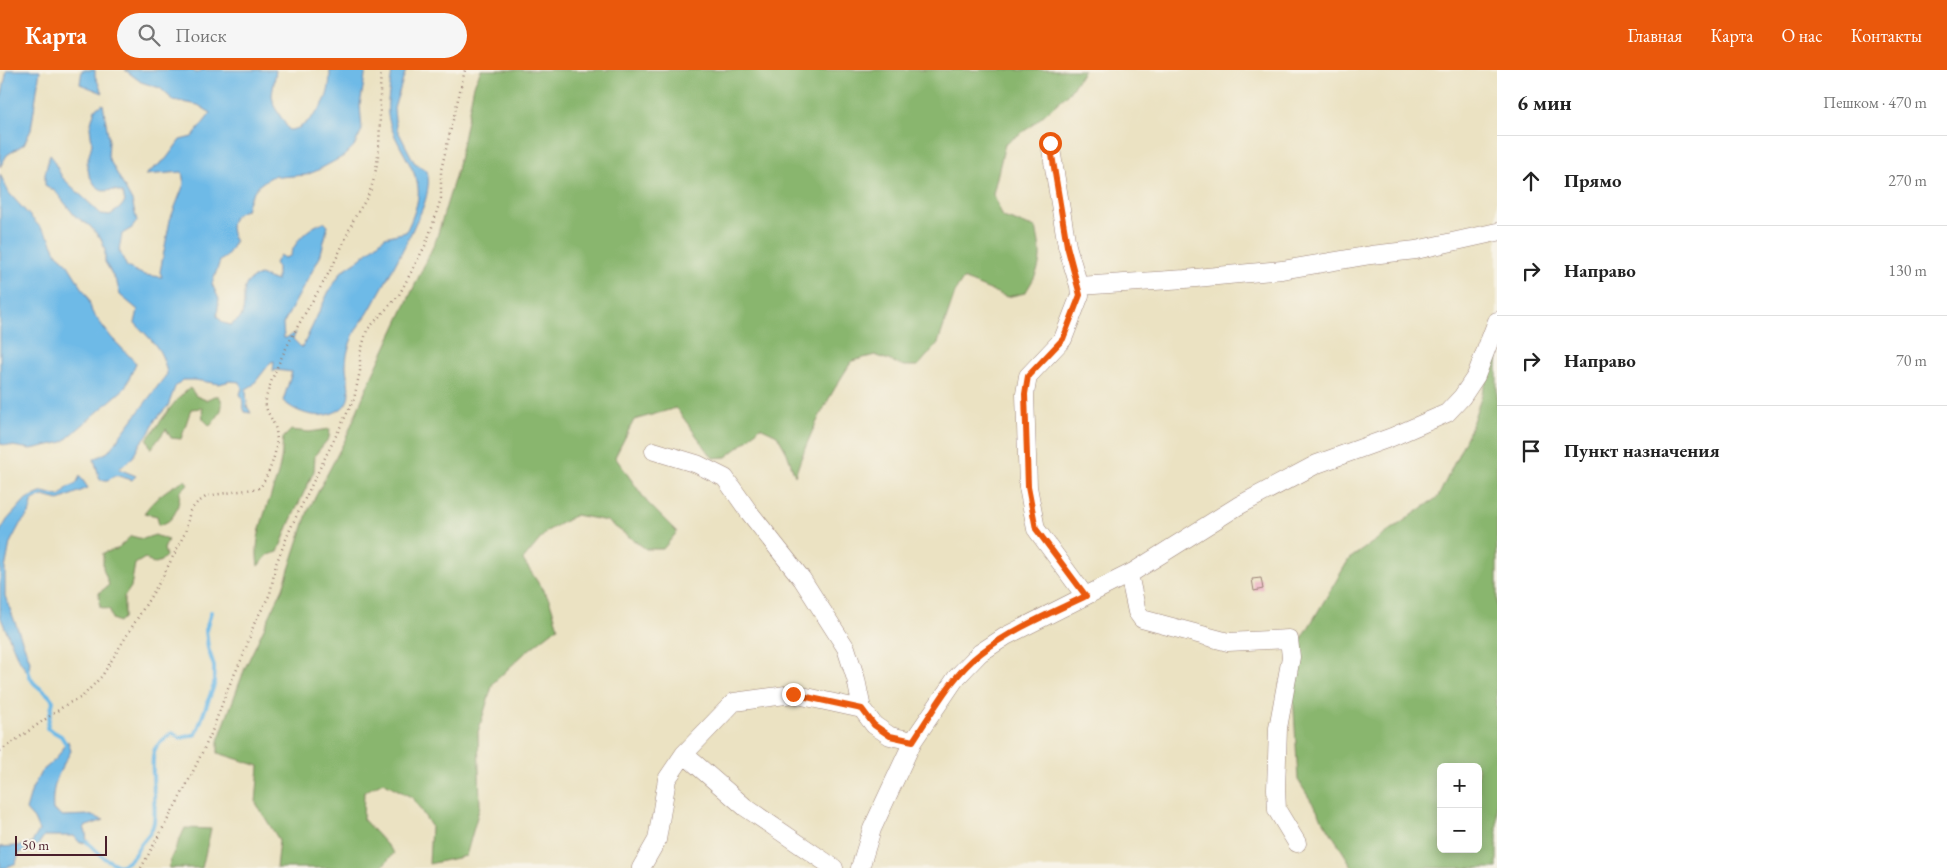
<!DOCTYPE html>
<html lang="ru">
<meta charset="utf-8">
<style>
:root{--surface:#fff;--page:#f6f6f6;--text:#222;--muted:#767676;--line:#e0e0e0;--accent:#ea580c}
body{margin:0;font-family:"EB Garamond",serif;background:var(--page);color:var(--text)}
.controls{position:absolute;right:15px;bottom:15px;display:grid;overflow:hidden;border-radius:8px;box-shadow:0 2px 12px #0003}
.controls button{width:45px;height:45px;display:grid;place-items:center;padding:0;border:0;border-bottom:1px solid var(--line);background:var(--surface);color:var(--text);font:25px sans-serif}
.scale{position:absolute;left:15px;bottom:12px;width:92px;box-sizing:border-box;padding-left:5px;border:2px solid #4a1f2b;border-top:0;font-size:14px;line-height:18px;white-space:nowrap;color:#4a1f2b;-webkit-text-stroke:4px #f7f3e8;paint-order:stroke}
.stop{position:absolute;width:15px;height:15px;margin:-11px;border:4px solid #ea580c;border-radius:50%;background:#fff}
.stop.end{background:#ea580c;border-color:#fff;box-shadow:0 1px 5px #0008}
.list{margin:0;padding:0;list-style:none}
h2{display:flex;justify-content:space-between;align-items:center;height:65px;margin:0;padding:0 20px;font-size:21px}
h2 small{font-size:16px;font-weight:400;color:var(--muted)}
.list li{display:grid;grid-template-columns:32px 1fr auto;gap:15px;align-items:center;box-sizing:border-box;height:90px;padding:0 20px;border-top:1px solid var(--line)}
.list b{display:block;font-size:19px;white-space:nowrap}
.list em{font-size:16px;font-style:normal;color:var(--muted)}
.icon{flex:none;width:28px;height:28px;fill:none;stroke:currentColor;stroke-width:2;stroke-linecap:round;stroke-linejoin:round}
.map{position:relative;flex:none;width:1497px;height:798px;overflow:hidden}
header{display:flex;align-items:center;gap:30px;box-sizing:border-box;height:70px;padding:0 25px;background:var(--accent);color:#fff}
header strong{font-size:24px}
nav{display:flex;gap:28px;margin-inline-start:auto;font-size:18px}
.search{width:350px;height:45px;background:var(--page);display:flex;align-items:center;gap:12px;box-sizing:border-box;padding:0 18px;border-radius:28px;color:var(--muted);font-size:19px}
main{display:flex}
aside{flex:1;background:var(--surface)}
.map>svg:first-child{display:block}
</style>
<header>
<strong>Карта</strong>
<div class="search"><svg class="icon" aria-label="search" viewBox="0 0 24 24"><circle cx="10" cy="10" r="6"/><path d="M15 15l6 6"/></svg>Поиск</div>
<nav><a>Главная</a><a>Карта</a><a>О нас</a><a>Контакты</a></nav>
</header>
<main>
<div class="map">
<svg width="1497" height="798" viewBox="0 0 1497 798">
<rect width="100%" height="100%" fill="#f7f3e8"/>
<filter id="ink" filterUnits="userSpaceOnUse"><feTurbulence type="fractalNoise" baseFrequency=".02" numOctaves="2"/><feDisplacementMap in="SourceGraphic" scale="10" xChannelSelector="R" yChannelSelector="G"/><feConvolveMatrix kernelMatrix="1 2 1 2 8 2 1 2 1" color-interpolation-filters="sRGB"/></filter>
<filter id="wash" filterUnits="userSpaceOnUse"><feTurbulence type="fractalNoise" baseFrequency=".0096" numOctaves="4" result="noise"/><feDisplacementMap in="SourceGraphic" scale="20" xChannelSelector="R" yChannelSelector="G"/><feGaussianBlur stdDeviation="1.12" result="paint"/><feColorMatrix in="noise" values="0 0 0 0 0 0 0 0 0 0 0 0 0 0 0 0 0 1.4 0 .05"/><feComposite in="paint" operator="in"/></filter>
<g filter="url(#wash)">
<rect width="100%" height="100%" fill="#ebe2c2"/>
<!-- forest -->
<path fill="#89b66e" stroke="#6a6a4c" fill-rule="evenodd" d="M 481,0 L 1084,0 L 1069,23 L 1030,57 L 1005,74 L 993,124 L 1003,147 L 1036,158 C 1043,188 1042,197 1025,223 L 1007,227 L 963,209 L 956,220 L 938,273 L 918,296 L 904,296 L 875,285 L 852,291 C 828,327 808,365 795,406 L 787,383 L 777,365 L 760,357 L 748,370 L 726,387 L 713,388 L 676,338 L 634,350 L 615,387 L 647,432 L 677,462 L 663,479 L 646,479 L 607,451 L 576,445 L 547,461 L 523,490 L 549,529 L 558,557 L 526,582 L 493,613 L 478,662 L 480,736 L 466,786 L 429,794 L 431,756 L 413,728 L 383,712 L 364,722 L 363,749 L 394,783 L 381,798 L 276,798 L 279,770 L 256,733 L 259,696 L 218,683 L 218,671 L 245,598 L 283,518 L 308,441 L 346,368 L 367,317 L 436,170 L 457,100 L 474,15 Z
M 1497,279 L 1497,798 L 1353,798 L 1298,710 L 1291,587 L 1349,489 L 1438,427 L 1470,360 ZM 1441,697 L 1478,697 L 1478,779 L 1441,779 Z
M 190,318 L 196,326 L 206,330 L 214,326 L 219,326 C 227,338 217,347 210,356 L 203,349 L 202,338 L 191,339 L 181,369 L 171,368 L 166,359 L 151,379 L 147,369 C 161,353 172,331 190,318 Z
M 330,359 L 329,368 L 315,385 L 314,401 L 290,452 L 278,482 L 268,485 L 258,496 C 252,460 273,429 280,395 C 282,386 282,376 283,368 L 291,360 L 309,362 Z
M 185,410 L 188,414 L 180,422 C 179,436 175,452 159,455 L 157,446 L 144,443 C 156,427 168,418 185,410 Z
M 155,465 L 168,470 L 164,479 L 166,486 L 161,491 L 153,494 L 145,488 L 135,494 L 131,517 L 124,527 L 124,547 L 119,552 L 112,549 L 110,540 L 100,537 L 99,523 L 109,515 L 103,498 L 103,483 L 117,479 L 131,466 L 143,469 Z
M 185,758 L 211,759 L 202,798 L 169,798 L 171,788 Z"/>
<!-- water -->
<path fill="#6ebae7" stroke="#5c6c89" d="M 7,0 L 40,0 L 31,60 L 24,74 L 7,85 L 0,97 L 0,34 Z
M 82,0 L 95,0 L 95,6 L 103,23 L 80,14 Z
M 125,0 L 192,0 L 196,3 L 203,0 L 276,0 L 272,25 L 274,36 L 289,60 C 296,60 301,57 307,52 C 325,36 330,25 330,0 L 366,0 L 360,35 L 362,60 L 354,76 L 344,86 L 316,101 L 306,105 L 280,107 L 276,105 C 259,112 250,122 246,140 C 228,146 229,158 235,172 L 227,186 L 220,191 L 212,214 L 219,229 L 217,246 L 223,253 L 231,255 C 234,252 239,250 241,247 C 249,230 235,213 260,205 L 277,211 L 277,196 L 275,193 L 280,185 L 284,188 L 290,186 C 296,170 307,158 324,152 L 328,156 L 320,187 L 283,254 L 284,268 L 286,268 L 296,262 L 293,269 L 302,278 L 328,223 L 342,201 L 360,189 L 385,167 L 406,162 C 412,149 420,132 418,117 C 416,98 394,72 389,50 C 385,34 391,16 392,0 L 406,0 L 394,38 L 395,50 L 397,59 L 414,92 L 427,101 C 428,106 429,111 428,116 C 427,129 422,141 416,152 C 402,184 385,213 368,243 C 365,248 360,253 357,258 C 351,269 346,283 346,295 C 346,309 356,331 339,340 C 321,351 298,344 283,331 L 292,302 L 276,300 L 273,302 L 274,291 L 271,292 L 253,315 L 246,319 L 247,336 L 251,343 L 245,342 C 242,336 244,330 240,324 L 242,318 L 240,312 L 230,311 L 219,314 L 195,310 L 182,310 L 175,317 L 168,336 L 155,350 L 149,363 L 141,372 L 133,387 L 119,399 L 136,406 L 132,410 L 116,405 L 108,410 L 100,410 L 94,389 L 108,382 L 167,304 C 163,279 152,271 135,253 L 138,240 L 120,225 L 117,213 L 105,192 L 105,180 L 101,169 L 90,156 L 75,146 L 56,122 L 45,115 L 45,104 L 50,84 L 62,107 L 69,114 L 101,144 L 110,145 L 119,139 L 125,132 L 123,123 L 115,120 L 103,121 L 95,115 L 89,105 L 87,93 L 92,74 L 90,57 L 95,39 L 103,34 L 109,71 L 108,87 L 132,131 L 137,151 L 132,158 L 122,164 L 119,180 L 127,197 L 144,205 L 162,207 L 160,202 L 170,150 L 184,114 L 182,102 L 145,105 L 166,89 L 180,70 L 192,67 L 211,43 L 198,35 L 173,30 L 160,18 L 141,12 Z
M 0,104 L 9,123 L 49,167 L 57,184 L 66,192 L 88,227 L 92,242 L 111,267 L 136,293 L 125,318 L 63,372 L 31,379 L 0,374 Z
M 80,406 L 88,418 L 59,430 L 43,426 L 33,430 L 29,444 L 20,454 L 10,473 L 5,499 L 5,526 L 30,591 L 29,599 L 26,600 L 17,586 L 0,546 L 0,462 L 7,450 L 26,429 L 43,422 L 60,426 L 68,417 L 76,414 Z
M 68,671 L 71,681 C 59,702 51,715 53,740 L 63,746 L 89,745 L 104,750 L 84,757 L 86,763 L 87,772 L 80,773 L 74,766 L 44,766 L 38,775 L 19,783 L 16,793 L 5,798 L 0,798 L 0,777 L 30,775 L 39,761 L 34,749 L 26,740 L 32,719 L 41,702 L 56,689 Z"/>
<g fill="none" stroke-linecap="round" stroke-linejoin="round">
<!-- stream -->
<path stroke="#6ebae7" stroke-width="4" d="M 28,599 C 31,619 45,617 53,631 L 47,658 L 61,666 L 66,674
M 87,772 L 104,788 L 119,796 C 131,792 134,786 140,775 C 146,767 152,763 154,752 C 157,734 149,690 155,679 C 159,672 166,668 172,663 L 181,668 L 196,664 L 214,615 L 214,596 L 208,578 L 206,560 L 211,542"/>
</g>
<g id="blocks">
<!-- building -->
<path fill="#ebaabf" d="M 1261,508 L 1263,519 L 1254,521 L 1252,509 Z"/>
</g>
</g>
<g filter="url(#ink)">
<use href="#blocks" fill-opacity="0" stroke="#9a8076" stroke-width="1"/>
<g fill="none" stroke-linecap="round" stroke-linejoin="round">
<!-- minor casing -->
<g stroke="#9a8076" stroke-width="19">
<path id="minor" d="M 1050,73 L 1067,176 L 1079,216 L 1185,209 L 1282,200 L 1371,185 L 1416,180 L 1497,162
M 1079,216 L 1080,225 L 1063,269 L 1028,306 L 1025,324 L 1028,417 L 1036,459 L 1085,526
M 654,381 L 697,394 L 725,408 L 749,442 L 802,509 L 846,578 L 856,609 L 862,639 L 874,655 L 890,666 L 913,671
M 1129,504 L 1137,542 L 1142,549 L 1228,572 L 1289,569 L 1291,587 L 1278,658 L 1276,719 L 1277,740 L 1297,773
M 641,798 L 657,770 L 667,709 L 684,684
M 834,798 L 745,737 L 684,684 L 734,632 L 793,624 L 862,639
M 860,798 L 872,759 L 913,671 L 956,608 L 980,583 L 1006,566 L 1133,502 L 1238,436 L 1317,394 L 1392,367 L 1447,343 L 1462,327 L 1476,306 L 1497,251"/>
</g>
<!-- path -->
<path stroke="#9a8076" stroke-width="2.5" stroke-dasharray="1 4" stroke-linecap="butt" d="M 0,681 L 67,634 L 82,627 L 102,606 L 162,508 L 185,463 L 190,441 L 197,433 L 207,426 L 260,418 C 270,402 281,376 275,357 C 269,341 262,340 268,321 C 282,278 309,238 331,199 C 340,182 347,164 355,147 C 360,138 366,131 370,121 C 384,83 378,40 381,0
M 141,798 L 185,718 L 211,664 L 228,618 L 244,584 L 254,554 L 270,524 L 276,494 L 291,457 L 354,329 L 360,301 L 360,284 L 367,260 L 399,225 L 425,176 L 432,157 L 441,128 L 441,100 L 465,0"/>
<!-- minor -->
<use href="#minor" stroke="#fff" stroke-width="18"/>
</g>
</g>
<g fill="none" stroke-linecap="round" stroke-linejoin="round" filter="url(#ink)">
<!-- route -->
<path stroke="#ea580c" stroke-width="6" d="M 793,624 L 862,639 L 874,655 L 890,666 L 913,671 C 933,641 952,605 981,583 C 1012,559 1051,543 1086,526 L 1036,459 L 1028,417 L 1025,324 L 1028,306 L 1063,269 L 1080,225 L 1067,176 L 1050,73"/>
</g>
</svg>
<div class="controls">
<button>+</button>
<button>−</button>
</div>
<div class="scale">50 m</div>
<div class="stop" style="left:1050px;top:73px"></div>
<div class="stop end" style="left:793px;top:624px"></div>
</div>
<aside>
<h2>6 мин<small>Пешком · 470 m</small></h2>
<ul class="list">
<li><svg class="icon" aria-label="ahead" viewBox="0 0 24 24"><path d="M12 20V5M6 11l6-6 6 6"/></svg><div><b>Прямо</b></div><em>270 m</em></li>
<li><svg class="icon" aria-label="right" viewBox="0 0 24 24"><path d="M7 20v-9h11M14 6l5 5-5 5"/></svg><div><b>Направо</b></div><em>130 m</em></li>
<li><svg class="icon" aria-label="right" viewBox="0 0 24 24"><path d="M7 20v-9h11M14 6l5 5-5 5"/></svg><div><b>Направо</b></div><em>70 m</em></li>
<li><svg class="icon" aria-label="arrive" viewBox="0 0 24 24"><path d="M6 21V4h12l-3 4 3 4H6"/></svg><div><b>Пункт назначения</b></div></li>
</ul>
</aside>
</main>
